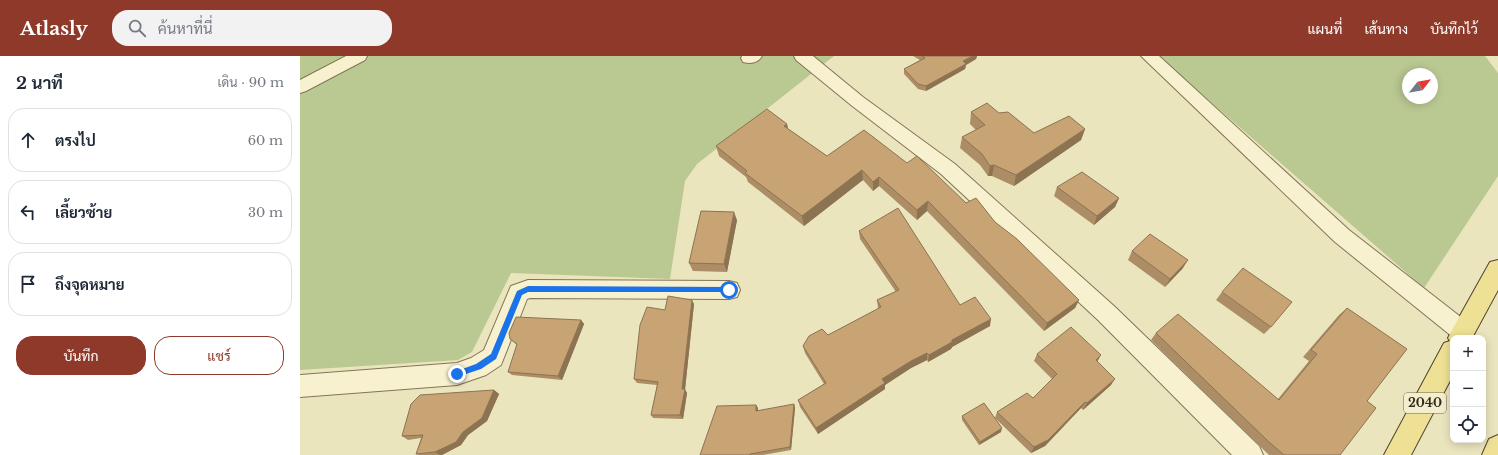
<!DOCTYPE html>
<html lang="th">
<meta charset="utf-8">
<style>
:root{--surface:#fff;--page:#f2f2f3;--text:#1f2937;--muted:#747a83;--line:#e0e1e3;--accent:#8f392a}
body{margin:0;font-family:"Libre Baskerville",Sarabun,serif;background:var(--page);color:var(--text)}
.controls{position:absolute;right:12px;bottom:12px;display:grid;overflow:hidden;border-radius:8px;box-shadow:0 2px 10px #0003}
.controls button{width:36px;height:36px;display:grid;place-items:center;padding:0;border:0;border-bottom:1px solid var(--line);background:var(--surface);color:var(--text);font:20px sans-serif}
.compass{position:absolute;left:1102px;top:12px;width:36px;height:36px;border-radius:50%;background:var(--surface);box-shadow:0 2px 10px #0003;rotate:59deg}
.stop{position:absolute;width:12px;height:12px;margin:-9px;border:3px solid #1a73e8;border-radius:50%;background:#fff}
.stop.end{background:#1a73e8;border-color:#fff;box-shadow:0 1px 4px #0008}
.list{margin:0;padding:0;list-style:none}
h2{display:flex;justify-content:space-between;align-items:center;height:52px;margin:0;padding:0 16px;font-size:17px}
h2 small{font-size:13px;font-weight:400;color:var(--muted)}
.list li{display:grid;grid-template-columns:26px 1fr auto;gap:12px;align-items:center;box-sizing:border-box;height:64px;margin:0 8px 8px;padding:0 8px;border:1px solid var(--line);border-radius:16px}
.list b{display:block;font-size:15px;white-space:nowrap}
.list em{font-size:13px;font-style:normal;color:var(--muted)}
.actions{display:flex;gap:8px;padding:12px 16px}
.actions a{flex:1;padding:9px 0;border:1px solid var(--accent);border-radius:16px;text-align:center;font-size:14px;color:var(--accent)}
.actions .main{background:var(--accent);color:#fff}
.icon{flex:none;width:22px;height:22px;fill:none;stroke:currentColor;stroke-width:2;stroke-linecap:round;stroke-linejoin:round}
.map{position:relative;flex:none;width:1198px;height:399px;overflow:hidden}
header{display:flex;align-items:center;gap:24px;box-sizing:border-box;height:56px;padding:0 20px;background:var(--accent);color:#fff}
header strong{font-size:19px}
nav{display:flex;gap:22px;margin-inline-start:auto;font-size:14px}
.search{width:280px;height:36px;background:var(--page);display:flex;align-items:center;gap:10px;box-sizing:border-box;padding:0 14px;border-radius:16px;color:var(--muted);font-size:15px}
main{display:flex}
aside{flex:1;background:var(--surface)}
.map>svg:first-child{display:block}
</style>
<header>
<strong>Atlasly</strong>
<div class="search"><svg class="icon" aria-label="search" viewBox="0 0 24 24"><circle cx="10" cy="10" r="6"/><path d="M15 15l6 6"/></svg>ค้นหาที่นี่</div>
<nav><a>แผนที่</a><a>เส้นทาง</a><a>บันทึกไว้</a></nav>
</header>
<main>
<aside>
<h2>2 นาที<small>เดิน · 90 m</small></h2>
<ul class="list">
<li><svg class="icon" aria-label="ahead" viewBox="0 0 24 24"><path d="M12 20V5M6 11l6-6 6 6"/></svg><div><b>ตรงไป</b></div><em>60 m</em></li>
<li><svg class="icon" aria-label="left" viewBox="0 0 24 24"><path d="M17 20v-9H6M10 6l-5 5 5 5"/></svg><div><b>เลี้ยวซ้าย</b></div><em>30 m</em></li>
<li><svg class="icon" aria-label="arrive" viewBox="0 0 24 24"><path d="M6 21V4h12l-3 4 3 4H6"/></svg><div><b>ถึงจุดหมาย</b></div></li>
</ul>
<div class="actions"><a class="main">บันทึก</a><a>แชร์</a></div>
</aside>
<div class="map">
<svg width="1198" height="399" viewBox="0 0 1198 399">
<rect width="100%" height="100%" fill="#ebe5be"/>
<!-- green -->
<path fill="#bac892" fill-rule="evenodd" d="M 0,0 L 534,0 L 397,108 L 385,125 L 370,223 L 211,217 L 172,296 L 158,304 L 0,314 Z
M 858,0 L 1185,0 L 1198,17 L 1198,120 L 1124,232 ZM 1108,18 L 1132,18 L 1132,42 L 1108,42 Z"/>
<g fill="none" stroke-linecap="round" stroke-linejoin="round">
<!-- street casing -->
<g stroke="#827557" stroke-width="2">
<path id="street" d="M 46,0 L 67,0 L 65,4 L 6,35 L 0,37 L 0,24 Z
M 442,0 L 462,0 C 458,7 451,8 443,6 L 441,2 Z
M 494,0 L 513,0 L 563,41 L 655,108 L 814,250 L 959,390 L 963,399 L 932,399 L 798,264 L 641,118 L 551,49 L 496,4 Z
M 841,0 L 859,0 L 1049,174 L 1171,269 L 1174,276 L 1172,282 L 1154,282 L 1035,186 Z
M 228,224 L 429,225 L 437,227 L 440,234 L 437,241 L 429,243 L 230,242 L 227,243 L 201,309 L 186,319 L 157,329 L 0,341 L 0,319 L 157,307 L 171,302 L 184,294 L 211,230 Z"/>
</g>
<!-- primary casing -->
<g stroke="#50422c" stroke-width="2">
<path id="primary" d="M 1198,204 L 1198,234 L 1172,282 L 1153,282 L 1153,319 L 1111,399 L 1084,399 L 1144,287 L 1150,285 L 1148,282 L 1152,274 L 1190,206 Z
M 1198,379 L 1198,399 L 1182,399 L 1189,383 Z"/>
</g>
<!-- street -->
<use href="#street" fill="#f7f1d0" fill-rule="evenodd"/>
<!-- primary -->
<use href="#primary" fill="#eee095" fill-rule="evenodd"/>
</g>
<!-- wall -->
<path fill="#ac8d65" d="M 613,0 L 677,0 L 676,3 L 666,9 L 665,13 L 626,35 L 618,33 L 604,18 L 604,13 L 620,4 Z
M 671,56 L 699,57 L 734,77 L 785,73 L 781,84 L 714,130 L 692,120 L 688,120 L 680,109 L 660,92 L 662,81 L 676,74 L 670,68 Z
M 487,68 L 488,73 L 527,100 L 607,107 L 695,166 L 779,244 L 775,252 L 744,275 L 627,155 L 617,164 L 579,130 L 573,135 L 563,124 L 504,170 L 448,126 L 446,121 L 419,100 L 416,90 Z
M 757,131 L 819,142 L 815,151 L 794,169 L 754,140 Z
M 437,164 L 427,216 L 393,215 L 389,207 Z
M 559,175 L 690,270 L 652,291 L 651,293 L 628,306 L 627,304 L 611,312 L 585,329 L 585,333 L 518,378 L 500,351 L 498,344 L 524,328 L 505,297 L 503,290 L 528,279 L 578,253 L 578,252 L 577,244 L 596,236 L 560,183 Z
M 832,195 L 883,212 L 865,231 L 828,204 Z
M 922,236 L 971,271 L 964,278 L 916,244 Z
M 394,248 L 385,333 L 387,337 L 383,363 L 353,362 L 351,359 L 357,329 L 337,327 L 334,323 L 365,254 Z
M 1047,252 L 1067,345 L 1040,399 L 969,399 L 851,284 L 856,277 L 978,343 L 1009,305 L 1003,301 L 1039,259 Z
M 281,264 L 284,268 L 262,324 L 212,319 L 208,316 L 217,289 L 210,283 Z
M 737,298 L 797,306 L 811,329 L 783,354 L 781,352 L 745,390 L 731,397 L 695,362 L 697,356 L 733,342 L 752,323 L 734,305 Z
M 194,334 L 199,338 L 187,365 L 168,379 L 161,389 L 142,399 L 119,399 L 116,398 L 121,382 L 108,384 L 102,380 Z
M 494,348 L 495,352 L 491,394 L 463,399 L 400,399 L 456,349 L 458,352 L 458,355 Z
M 662,360 L 701,376 L 679,389 L 662,364 Z"/>
<!-- shaded-wall -->
<path fill="#8c7352" d="M 673,0 L 677,0 L 676,3 L 666,9 L 665,13 L 626,35 L 626,30 L 663,5 Z
M 487,68 L 489,78 L 484,70 Z
M 785,73 L 781,84 L 714,130 L 716,119 Z
M 694,109 L 692,120 L 688,120 L 690,110 Z
M 562,114 L 563,124 L 504,170 L 502,160 Z
M 579,121 L 579,130 L 573,135 L 573,126 Z
M 819,142 L 815,151 L 794,169 L 797,160 Z
M 628,145 L 627,155 L 617,164 L 617,154 Z
M 434,156 L 437,164 L 427,216 L 424,208 Z
M 888,204 L 883,212 L 865,231 L 870,223 Z
M 392,244 L 394,248 L 385,334 L 387,337 L 383,363 L 380,359 L 382,333 Z
M 779,244 L 775,252 L 744,275 L 747,267 Z
M 691,263 L 690,270 L 652,291 L 651,293 L 628,306 L 629,299 L 652,284 Z
M 281,264 L 284,268 L 262,324 L 258,320 Z
M 627,297 L 627,304 L 611,312 L 585,329 L 585,333 L 518,378 L 516,372 L 582,323 L 611,305 Z
M 801,299 L 797,306 L 796,304 Z
M 815,323 L 811,329 L 783,354 L 787,347 Z
M 194,334 L 199,338 L 187,365 L 168,379 L 161,389 L 142,399 L 140,399 L 135,396 Z
M 785,346 L 781,352 L 745,390 L 731,397 L 734,391 Z
M 494,348 L 495,352 L 491,394 L 490,391 Z
M 456,349 L 458,352 L 458,359 L 456,355 Z
M 702,372 L 701,376 L 679,389 L 680,386 Z"/>
<!-- building -->
<path fill="#c8a475" stroke="#8c7352" d="M 622,0 L 673,0 L 663,5 L 666,8 L 626,30 L 618,28 L 604,13 L 625,2 Z
M 687,47 L 699,57 L 708,56 L 734,77 L 769,60 L 785,73 L 716,119 L 694,109 L 690,110 L 682,98 L 662,81 L 685,69 L 671,56 Z
M 467,53 L 487,68 L 484,70 L 527,100 L 564,74 L 607,107 L 617,100 L 666,147 L 676,142 L 695,166 L 717,183 L 779,244 L 747,267 L 628,145 L 617,154 L 579,121 L 573,126 L 562,114 L 502,160 L 445,117 L 447,115 L 416,90 Z
M 782,116 L 819,142 L 797,160 L 757,131 Z
M 598,152 L 660,249 L 675,241 L 691,263 L 652,284 L 652,286 L 629,299 L 627,297 L 611,305 L 582,323 L 585,327 L 516,372 L 498,344 L 526,327 L 503,290 L 509,280 L 522,273 L 528,279 L 581,251 L 577,244 L 599,234 L 559,175 Z
M 401,155 L 434,156 L 424,208 L 389,207 Z
M 850,178 L 888,204 L 870,223 L 832,195 Z
M 943,212 L 992,246 L 971,271 L 922,236 Z
M 368,240 L 392,244 L 382,333 L 385,333 L 380,359 L 351,359 L 358,326 L 334,323 L 340,269 L 347,251 L 365,254 Z
M 1047,252 L 1107,293 L 1067,345 L 1076,352 L 1040,399 L 984,399 L 969,386 L 856,277 L 878,258 L 979,344 L 1017,298 L 1011,294 Z
M 216,261 L 281,264 L 258,320 L 208,316 L 217,288 L 210,283 L 209,277 Z
M 771,271 L 801,299 L 796,304 L 815,323 L 787,347 L 785,346 L 748,384 L 734,391 L 697,356 L 727,337 L 733,342 L 757,318 L 737,298 Z
M 194,334 L 182,362 L 163,376 L 156,386 L 135,396 L 116,398 L 123,379 L 102,380 L 111,348 L 120,339 Z
M 684,347 L 702,372 L 680,386 L 662,360 Z
M 494,348 L 490,391 L 450,398 L 450,399 L 400,399 L 417,350 L 456,349 L 456,355 Z"/>
<!-- route -->
<path fill="#1a73e8" d="M 228,230 L 429,231 L 432,234 L 429,236 L 228,236 L 222,239 L 196,303 L 181,313 L 157,321 L 154,320 L 154,316 L 176,308 L 191,298 L 217,235 Z"/>
<g text-anchor="middle" stroke-width="3" stroke-linejoin="round" paint-order="stroke">
<!-- shield labels -->
<rect fill="#f3eecd" stroke="#6c6551" stroke-width="1" x="1104" y="337" width="42" height="20" rx="3"/>
<g font-size="12" font-weight="bold" fill="#322a1c">
<text x="1125" y="351">2040</text>
</g>
</g>
</svg>
<div class="controls">
<button>+</button>
<button>−</button>
<button><svg class="icon" aria-label="locate" viewBox="0 0 24 24"><circle cx="12" cy="12" r="6"/><path d="M12 2v4M12 18v4M2 12h4M18 12h4"/></svg></button>
</div>
<svg class="compass" viewBox="-18 -18 36 36"><path d="M0-13l5 13h-10z" fill="#e53935"/><path d="M0 13l5-13h-10z" fill="#747a83"/></svg>
<div class="stop" style="left:429px;top:234px"></div>
<div class="stop end" style="left:157px;top:318px"></div>
</div>
</main>
